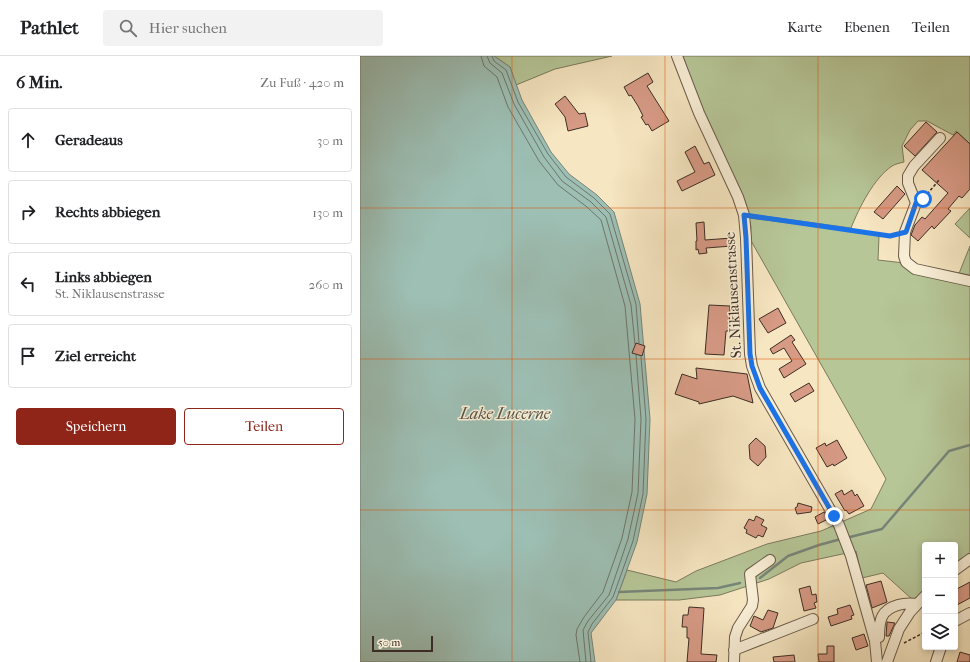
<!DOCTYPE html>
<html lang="de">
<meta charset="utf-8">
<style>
:root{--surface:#fff;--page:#f2f2f2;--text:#202124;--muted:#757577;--line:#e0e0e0;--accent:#8f2418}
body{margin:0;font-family:"IM FELL French Canon",serif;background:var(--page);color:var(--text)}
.controls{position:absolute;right:12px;bottom:12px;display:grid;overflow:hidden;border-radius:4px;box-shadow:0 2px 6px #0003}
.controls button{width:36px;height:36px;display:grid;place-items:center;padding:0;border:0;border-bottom:1px solid var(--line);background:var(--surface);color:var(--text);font:20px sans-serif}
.scale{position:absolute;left:12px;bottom:10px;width:61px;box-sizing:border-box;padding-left:4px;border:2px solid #3d2d24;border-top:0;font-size:11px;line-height:14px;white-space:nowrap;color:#3d2d24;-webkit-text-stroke:3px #f9efd7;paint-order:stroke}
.stop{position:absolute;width:12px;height:12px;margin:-9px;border:3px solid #1a73e8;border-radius:50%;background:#fff}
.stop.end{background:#1a73e8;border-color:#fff;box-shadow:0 1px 4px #0008}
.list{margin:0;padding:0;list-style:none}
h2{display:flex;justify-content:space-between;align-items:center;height:52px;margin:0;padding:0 16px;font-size:17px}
h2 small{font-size:13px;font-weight:400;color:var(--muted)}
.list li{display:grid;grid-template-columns:26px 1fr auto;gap:12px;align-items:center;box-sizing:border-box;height:64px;margin:0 8px 8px;padding:0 8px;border:1px solid var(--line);border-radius:4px}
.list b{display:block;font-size:15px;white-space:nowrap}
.list p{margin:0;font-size:13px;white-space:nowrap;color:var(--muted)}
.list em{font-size:13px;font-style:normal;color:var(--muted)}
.actions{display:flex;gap:8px;padding:12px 16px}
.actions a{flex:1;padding:9px 0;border:1px solid var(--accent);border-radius:4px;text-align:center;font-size:14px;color:var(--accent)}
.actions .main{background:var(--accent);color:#fff}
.icon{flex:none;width:22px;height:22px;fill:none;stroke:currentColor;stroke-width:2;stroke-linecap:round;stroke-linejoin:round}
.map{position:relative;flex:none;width:610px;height:606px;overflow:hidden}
header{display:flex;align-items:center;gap:24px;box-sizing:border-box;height:56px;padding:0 20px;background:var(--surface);border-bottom:1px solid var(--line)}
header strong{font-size:19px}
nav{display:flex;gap:22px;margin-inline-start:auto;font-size:14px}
.search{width:280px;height:36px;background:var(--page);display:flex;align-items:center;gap:10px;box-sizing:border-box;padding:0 14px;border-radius:4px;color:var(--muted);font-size:15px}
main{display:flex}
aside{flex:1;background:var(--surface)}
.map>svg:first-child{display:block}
</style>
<header>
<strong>Pathlet</strong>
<div class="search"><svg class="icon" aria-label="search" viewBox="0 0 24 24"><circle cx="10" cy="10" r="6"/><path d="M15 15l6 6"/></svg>Hier suchen</div>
<nav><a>Karte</a><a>Ebenen</a><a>Teilen</a></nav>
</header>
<main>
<aside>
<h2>6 Min.<small>Zu Fuß · 420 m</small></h2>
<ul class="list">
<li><svg class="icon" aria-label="ahead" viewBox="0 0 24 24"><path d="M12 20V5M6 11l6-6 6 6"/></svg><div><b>Geradeaus</b></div><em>30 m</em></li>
<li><svg class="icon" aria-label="right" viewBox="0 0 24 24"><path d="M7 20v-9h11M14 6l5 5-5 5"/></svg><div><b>Rechts abbiegen</b></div><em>130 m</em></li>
<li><svg class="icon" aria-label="left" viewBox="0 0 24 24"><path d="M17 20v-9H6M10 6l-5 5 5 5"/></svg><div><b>Links abbiegen</b><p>St. Niklausenstrasse</p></div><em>260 m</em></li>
<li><svg class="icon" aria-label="arrive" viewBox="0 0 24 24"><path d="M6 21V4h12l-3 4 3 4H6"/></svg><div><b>Ziel erreicht</b></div></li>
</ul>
<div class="actions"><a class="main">Speichern</a><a>Teilen</a></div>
</aside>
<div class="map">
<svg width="610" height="606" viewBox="0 0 610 606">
<rect width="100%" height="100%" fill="#f6e6c1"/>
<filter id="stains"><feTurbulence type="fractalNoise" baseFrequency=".005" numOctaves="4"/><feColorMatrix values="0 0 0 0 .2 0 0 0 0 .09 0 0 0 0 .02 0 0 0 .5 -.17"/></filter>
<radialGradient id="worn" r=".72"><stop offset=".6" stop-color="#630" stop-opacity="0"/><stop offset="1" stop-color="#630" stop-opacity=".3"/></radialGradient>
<!-- green -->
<path fill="#b6c697" stroke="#7a7a5e" d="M 134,0 L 252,0 L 195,13 L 156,29 L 150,11 Z
M 323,0 L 610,0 L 610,88 L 596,75 L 593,79 L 567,65 L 558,65 L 550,74 L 542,90 L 544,106 C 540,107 535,108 532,110 C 514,122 499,152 491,172 L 388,158 L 342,57 Z
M 610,152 L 610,182 L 595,168 Z
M 389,162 L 495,175 L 519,180 L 518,204 L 544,207 L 610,227 L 610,498 L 595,508 L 595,489 L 565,489 L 565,534 L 553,544 L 523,517 L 502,522 L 496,495 L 441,507 L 409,523 L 360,539 L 319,544 L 256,544 L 267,514 L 316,526 L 336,515 L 407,488 L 461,475 L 511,453 L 526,423 L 390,183 L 391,171 Z
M 610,190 L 610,222 L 598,220 Z"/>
<!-- water -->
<path fill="#9dbfb4" stroke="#77857a" d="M 0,0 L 134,0 L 150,11 L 162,44 L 191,96 L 209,118 L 237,139 L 254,156 L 280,248 L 290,363 L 287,438 L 277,486 L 256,544 L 231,577 L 235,606 L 0,606 Z"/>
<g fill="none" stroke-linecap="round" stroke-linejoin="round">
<!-- shore -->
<path stroke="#6d766c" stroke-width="1" d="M 121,0 L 124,10 L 137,21 L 148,51 L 179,105 L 198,129 L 227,151 L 241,164 L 265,250 L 275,363 L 272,436 L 262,482 L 243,536 L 224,561 L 217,573 L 216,579 L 220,606
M 127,0 L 130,7 L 142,17 L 154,48 L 184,101 L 202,125 L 231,146 L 246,161 L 271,249 L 275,288
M 132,0 L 134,5 L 146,14 L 158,46 L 188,98 L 206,121 L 234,142 L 250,158 L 276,248 L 279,287
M 226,606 L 223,574 L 228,565 L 249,539 L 268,483 L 278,437 L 281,363 L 276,299
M 231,606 L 228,576 L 232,568 L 253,541 L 273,485 L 283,438 L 286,363 L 281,301"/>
<!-- stream -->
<path stroke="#77857a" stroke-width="2.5" d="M 486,482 L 522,473 L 589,395 L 610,389
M 400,522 L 428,500 L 459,489 L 481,483
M 259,536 L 358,532 L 380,527"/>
</g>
<!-- building -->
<path fill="#d79a85" stroke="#3d2d24" d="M 288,17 L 293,26 L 287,30 L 309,65 L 292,75 L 288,68 L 286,69 L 281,61 L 283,60 L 278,50 L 271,39 L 269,40 L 264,31 Z
M 205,40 L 219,58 L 225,57 L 228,70 L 208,75 L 205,61 L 195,48 Z
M 566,66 L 577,76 L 555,100 L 544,90 Z
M 597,76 L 610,88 L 610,133 L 602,142 L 599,140 L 588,153 L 591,155 L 574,173 L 572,170 L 558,185 L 551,179 L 555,169 L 562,161 L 565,163 L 588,137 L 562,114 Z
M 335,90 L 344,108 L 349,106 L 355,119 L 322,135 L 317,125 L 335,116 L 325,96 Z
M 537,130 L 545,138 L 523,163 L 514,156 Z
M 344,166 L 345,184 L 372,182 L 372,190 L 346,192 L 347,197 L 339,198 L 338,193 L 336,194 L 336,185 L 337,185 L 336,167 Z
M 349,249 L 370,250 L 369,275 L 366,275 L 364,299 L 345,298 Z
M 418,252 L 426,267 L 408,277 L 399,263 Z
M 431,279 L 435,284 L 432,286 L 446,308 L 424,322 L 419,313 L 432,305 L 424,292 L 413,298 L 410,293 Z
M 276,287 L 285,290 L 282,300 L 272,297 Z
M 336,312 L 387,318 L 393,347 L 373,340 L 339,348 L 339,346 L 315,338 L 322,318 L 337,323 Z
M 449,327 L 454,335 L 435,346 L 430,338 Z
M 396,382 L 405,390 L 406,401 L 398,410 L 390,403 L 389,389 Z
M 477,384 L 487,402 L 474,410 L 473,408 L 467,411 L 456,392 L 465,387 L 466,390 Z
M 482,434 L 484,439 L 492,434 L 495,440 L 497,438 L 504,450 L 489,458 L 486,454 L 485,455 L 475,438 Z
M 438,447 L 452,451 L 451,456 L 437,458 L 435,452 L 437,451 Z
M 464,456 L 468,463 L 458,468 L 455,461 Z
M 396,460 L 404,464 L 401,469 L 407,472 L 403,481 L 398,479 L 396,482 L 386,477 L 387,474 L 384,472 L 389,463 L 394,465 Z
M 521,525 L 527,546 L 512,552 L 506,529 Z
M 610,526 L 610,542 L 595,550 L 595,534 Z
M 450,530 L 452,539 L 456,538 L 457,546 L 454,547 L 456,552 L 444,555 L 439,533 Z
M 490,549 L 494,559 L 491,560 L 492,563 L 471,570 L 468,561 L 478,558 L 477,553 Z
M 329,551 L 344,552 L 341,598 L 357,599 L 356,606 L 327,606 L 329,582 L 327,582 L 327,571 L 322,571 L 323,559 L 328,559 Z
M 408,554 L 418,557 L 413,572 L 401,576 L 390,570 L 394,560 L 403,564 Z
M 527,566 L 535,567 L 529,580 L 526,580 Z
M 504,578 L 508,590 L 496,594 L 492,582 Z
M 467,590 L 474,590 L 474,606 L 459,606 L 458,598 L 467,598 Z
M 600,596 L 610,599 L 610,606 L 597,606 Z
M 434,599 L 435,606 L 414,606 L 413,601 Z"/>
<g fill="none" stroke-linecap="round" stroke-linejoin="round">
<!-- minor casing -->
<g stroke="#6b5b4b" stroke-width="12">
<path id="minor" d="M 317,0 L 339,57 L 378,141 L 384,159 L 386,182 L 390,298 L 392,310 L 400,332 L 479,469 L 491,500 L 515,585 L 517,606
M 580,82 L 554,110 L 548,120 L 548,127 L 556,147 L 545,176 L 544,200 L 546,206 L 555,213 L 610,225
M 595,514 L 610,503
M 595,565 L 610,557
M 514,582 L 519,581 C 519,564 521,554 538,549 C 545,547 550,547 557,548
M 374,594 L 453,563
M 374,606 L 375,581 L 378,572 L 392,550 L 393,544 L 390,518 L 410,504
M 527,606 L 539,573 L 550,556 L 565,540
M 576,606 L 581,591"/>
</g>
<!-- path -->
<path stroke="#3d2d24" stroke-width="1.5" stroke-dasharray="3 2" stroke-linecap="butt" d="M 564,142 L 579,124
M 393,160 L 519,179 L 529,179 L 536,178
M 544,587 L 565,576"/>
<!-- minor -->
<use href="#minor" stroke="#f9efd7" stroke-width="10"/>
</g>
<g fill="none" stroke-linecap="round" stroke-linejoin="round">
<!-- route -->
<path stroke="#1a73e8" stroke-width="5" d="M 474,460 L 400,332 L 392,310 L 390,298 L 386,182 L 384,159 L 530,180 L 546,176 L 556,147 L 563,143"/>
</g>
<!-- grid -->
<path fill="none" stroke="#df570d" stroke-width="1" stroke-opacity="0.55" d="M 152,0 L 152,606M 305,0 L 305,606M 458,0 L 458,606M 0,152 L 610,152M 0,303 L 610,303M 0,454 L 610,454"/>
<g text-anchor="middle" stroke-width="3" stroke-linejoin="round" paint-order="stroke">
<!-- street labels -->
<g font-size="15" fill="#3d2d24" stroke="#f9efd7">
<text transform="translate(373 239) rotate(-93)" y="5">St. Niklausenstrasse</text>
</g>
<!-- water labels -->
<g font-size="16" font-style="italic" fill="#555248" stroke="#f9efd7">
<text x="145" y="363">Lake Lucerne</text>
</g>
</g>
<rect width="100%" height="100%" filter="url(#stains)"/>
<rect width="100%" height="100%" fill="url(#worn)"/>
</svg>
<div class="controls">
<button>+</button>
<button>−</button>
<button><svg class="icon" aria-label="layers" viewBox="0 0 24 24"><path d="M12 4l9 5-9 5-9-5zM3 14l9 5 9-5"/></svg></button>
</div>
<div class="scale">50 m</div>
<div class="stop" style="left:563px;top:143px"></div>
<div class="stop end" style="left:474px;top:460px"></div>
</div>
</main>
